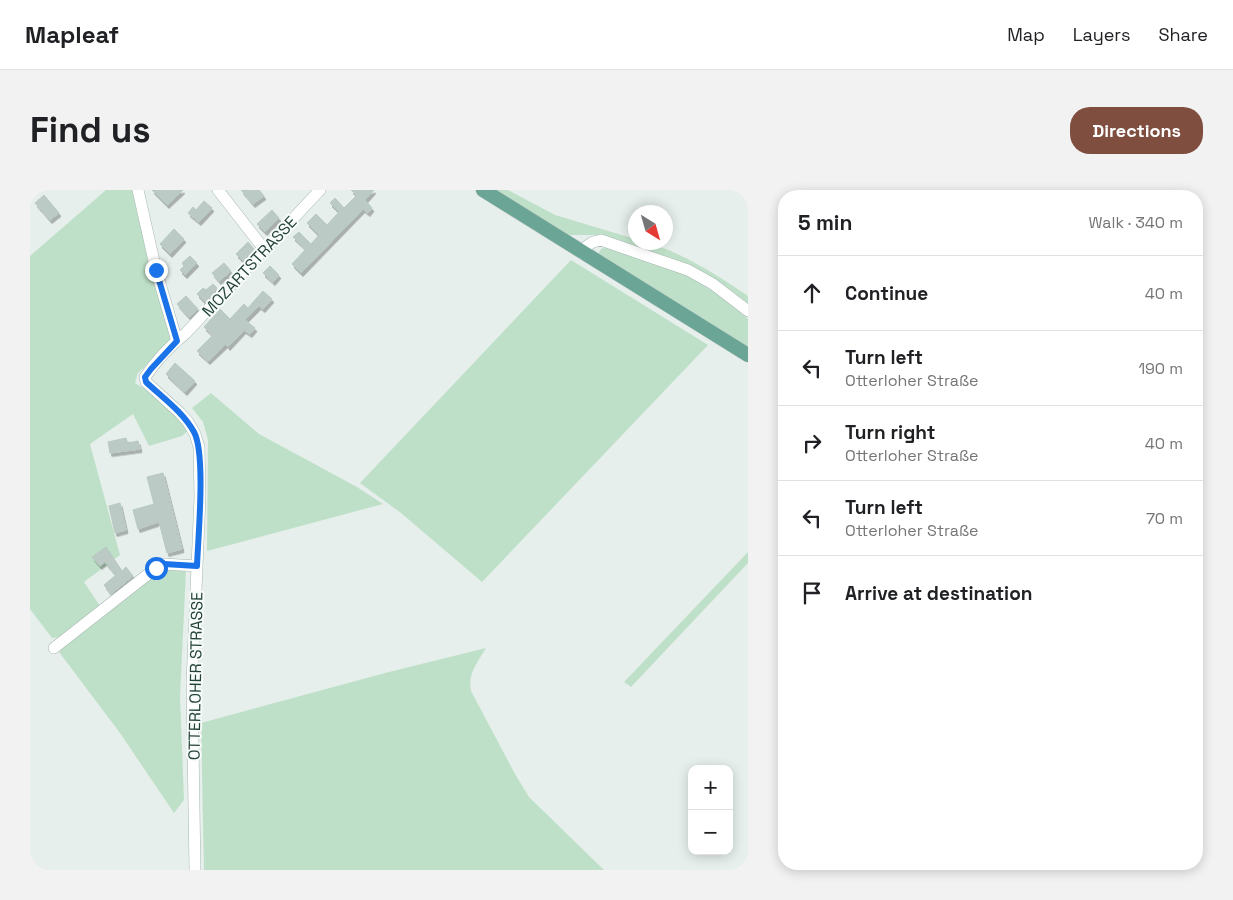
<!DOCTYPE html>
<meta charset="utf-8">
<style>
:root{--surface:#fff;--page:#f2f2f2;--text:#202124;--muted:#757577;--line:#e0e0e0;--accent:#7f4e3f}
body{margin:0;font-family:"Space Grotesk",sans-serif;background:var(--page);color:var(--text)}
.controls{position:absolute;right:15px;bottom:15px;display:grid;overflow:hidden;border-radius:10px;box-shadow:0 2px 12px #0003}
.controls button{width:45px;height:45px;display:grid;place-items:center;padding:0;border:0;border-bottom:1px solid var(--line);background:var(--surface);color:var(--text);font:25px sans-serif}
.compass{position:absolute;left:598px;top:15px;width:45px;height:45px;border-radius:50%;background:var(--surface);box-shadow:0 2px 12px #0003;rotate:143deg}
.stop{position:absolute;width:15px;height:15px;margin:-11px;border:4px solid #1a73e8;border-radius:50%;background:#fff}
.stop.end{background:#1a73e8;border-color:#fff;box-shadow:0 1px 5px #0008}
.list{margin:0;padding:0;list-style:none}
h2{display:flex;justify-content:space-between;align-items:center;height:65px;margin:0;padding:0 20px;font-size:21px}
h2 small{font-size:16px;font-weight:400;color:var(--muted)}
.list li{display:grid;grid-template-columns:32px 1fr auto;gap:15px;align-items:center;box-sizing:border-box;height:75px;padding:0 20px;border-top:1px solid var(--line)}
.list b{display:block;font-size:19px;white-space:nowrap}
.list p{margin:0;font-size:16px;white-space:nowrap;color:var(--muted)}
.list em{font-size:16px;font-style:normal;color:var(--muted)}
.icon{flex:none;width:28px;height:28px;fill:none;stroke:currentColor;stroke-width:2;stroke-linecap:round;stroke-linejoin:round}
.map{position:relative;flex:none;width:718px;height:680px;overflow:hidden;border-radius:20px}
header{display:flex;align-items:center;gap:30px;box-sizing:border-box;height:70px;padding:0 25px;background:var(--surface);border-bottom:1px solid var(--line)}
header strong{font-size:24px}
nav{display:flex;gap:28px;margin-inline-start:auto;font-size:18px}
.intro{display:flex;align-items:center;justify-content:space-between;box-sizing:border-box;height:120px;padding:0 30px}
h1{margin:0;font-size:35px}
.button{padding:12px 22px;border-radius:20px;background:var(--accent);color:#fff;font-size:18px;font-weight:700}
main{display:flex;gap:30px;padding:0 30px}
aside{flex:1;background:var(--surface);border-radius:20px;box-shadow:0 2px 12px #0003}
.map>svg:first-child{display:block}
</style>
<header>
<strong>Mapleaf</strong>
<nav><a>Map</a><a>Layers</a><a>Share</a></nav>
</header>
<div class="intro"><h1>Find us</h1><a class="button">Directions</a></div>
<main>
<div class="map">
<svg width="718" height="680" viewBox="0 0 718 680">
<defs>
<filter id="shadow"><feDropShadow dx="2" dy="3.5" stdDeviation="0" flood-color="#0004"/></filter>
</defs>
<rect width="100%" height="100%" fill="#e6efeb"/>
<!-- green -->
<path fill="#bfe0c8" d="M 76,0 L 103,0 L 141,151 L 108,183 L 105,193 C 126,205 143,221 158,241 L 152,246 L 119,256 L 103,224 L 60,254 L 90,365 L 54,392 L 70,416 L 32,447 L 22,448 L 0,419 L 0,66 Z
M 465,0 L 478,0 L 525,25 L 605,49 L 606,52 C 639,53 690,87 718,106 L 718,116 L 686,91 L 571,45 L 535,45 Z
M 575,57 L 661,87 L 695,109 L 718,129 L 718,159 L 568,67 C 569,61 570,59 575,57 Z
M 541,70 L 678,155 L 452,392 L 371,323 L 330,293 Z
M 181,203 L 229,244 L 327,297 L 353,314 L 177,361 L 178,250 L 173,232 L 162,218 Z
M 718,362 L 718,373 L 601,497 L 594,492 Z
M 131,379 L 156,380 L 150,507 L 154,610 L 144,623 L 90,543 L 29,462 L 35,454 Z
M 456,458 C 448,472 437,484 441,501 L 485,584 L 499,607 L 574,680 L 174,680 L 171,533 L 359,482 Z"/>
<!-- building -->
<path fill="#bbcac4" stroke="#b8c9c2" filter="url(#shadow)" d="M 122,0 L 153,0 L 137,15 Z
M 211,0 L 229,0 L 234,6 L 223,14 Z
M 321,0 L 344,0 L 335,10 L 342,18 L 338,23 L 333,19 L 271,83 L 262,74 L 276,59 L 263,47 L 269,42 L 281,54 L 289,45 L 277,33 L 286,24 L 297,35 L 309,22 L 300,13 L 305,8 L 314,18 L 327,5 Z
M 14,5 L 29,23 L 20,30 L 5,13 Z
M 174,11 L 182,18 L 169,32 L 158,23 L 163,17 L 166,20 Z
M 242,20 L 249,28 L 235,42 L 227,34 Z
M 144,39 L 154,49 L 140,64 L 130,54 Z
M 218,52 L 224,59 L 213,71 L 206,64 Z
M 160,66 L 167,73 L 155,85 L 150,80 L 154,76 L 152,73 Z
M 194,73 L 201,81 L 189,91 L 182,83 Z
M 240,76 L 249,85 L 243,92 L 233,83 Z
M 183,94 L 187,98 L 175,112 L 167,104 L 173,98 L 176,100 Z
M 233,101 L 242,109 L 233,119 L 229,116 L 215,130 L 225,138 L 220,144 L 214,140 L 198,157 L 196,154 L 178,171 L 167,161 L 183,145 L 174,137 L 190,119 L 200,129 L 214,114 L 218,118 Z
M 156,106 L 168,119 L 159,127 L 147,114 Z
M 145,173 L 165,191 L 155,202 L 136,184 Z
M 96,248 L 97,253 L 108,251 L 110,259 L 80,263 L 78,252 Z
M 133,283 L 152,359 L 137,363 L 129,332 L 108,339 L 103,320 L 124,314 L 117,287 Z
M 90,313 L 96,340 L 85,343 L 79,316 Z
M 76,357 L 92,381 L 96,377 L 103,386 L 81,404 L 74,395 L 86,385 L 75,372 L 70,376 L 62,367 Z"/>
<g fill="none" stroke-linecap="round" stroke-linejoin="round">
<!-- minor casing -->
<g stroke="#a8b8b2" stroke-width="12">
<path id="minor" d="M 108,0 L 126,80 L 147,151
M 188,0 L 234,59
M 552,64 L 557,56 L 563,52 L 571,50 L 617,66 L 658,80 L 683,94 L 718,121
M 24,458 L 126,378 L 134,374 L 167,376
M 165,680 L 162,493 L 170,307 L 169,257 L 165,244 L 158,232 L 150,223 L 116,192 L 115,187 C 126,171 141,155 156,143 L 290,0"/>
</g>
<!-- major casing -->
<g stroke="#c2cac8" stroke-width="15">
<path id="major" d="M 453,0 L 718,165"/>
</g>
<!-- minor -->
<use href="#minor" stroke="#fff" stroke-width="11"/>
<!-- major -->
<use href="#major" stroke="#6aa596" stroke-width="14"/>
</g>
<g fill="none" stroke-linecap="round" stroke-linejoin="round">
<!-- route -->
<path stroke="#1a73e8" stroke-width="6" d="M 126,80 L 147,151 L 121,179 L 115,187 L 116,192 C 133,208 153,222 164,242 C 176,264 168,348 167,376 L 134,374 L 126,378"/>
</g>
<g text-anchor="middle" stroke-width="4" stroke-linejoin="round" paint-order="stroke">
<!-- street labels -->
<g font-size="16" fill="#24423a" stroke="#f7fbf9">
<text transform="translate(219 76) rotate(-47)" y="6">MOZARTSTRASSE</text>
<text transform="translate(165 486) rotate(-89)" y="6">OTTERLOHER STRASSE</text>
</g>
</g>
</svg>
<div class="controls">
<button>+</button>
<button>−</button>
</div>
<svg class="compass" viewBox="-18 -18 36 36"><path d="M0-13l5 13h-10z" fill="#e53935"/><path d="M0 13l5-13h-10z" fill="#757577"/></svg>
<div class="stop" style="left:126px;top:378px"></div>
<div class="stop end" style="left:126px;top:80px"></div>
</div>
<aside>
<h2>5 min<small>Walk · 340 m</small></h2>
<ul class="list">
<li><svg class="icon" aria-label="ahead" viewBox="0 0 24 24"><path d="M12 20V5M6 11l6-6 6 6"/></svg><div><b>Continue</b></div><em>40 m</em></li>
<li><svg class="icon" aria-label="left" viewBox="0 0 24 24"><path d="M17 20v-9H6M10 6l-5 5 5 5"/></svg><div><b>Turn left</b><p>Otterloher Straße</p></div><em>190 m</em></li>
<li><svg class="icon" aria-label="right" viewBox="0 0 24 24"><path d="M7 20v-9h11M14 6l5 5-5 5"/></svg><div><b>Turn right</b><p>Otterloher Straße</p></div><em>40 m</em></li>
<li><svg class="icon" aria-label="left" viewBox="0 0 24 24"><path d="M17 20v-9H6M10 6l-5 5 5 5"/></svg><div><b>Turn left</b><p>Otterloher Straße</p></div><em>70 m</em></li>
<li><svg class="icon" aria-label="arrive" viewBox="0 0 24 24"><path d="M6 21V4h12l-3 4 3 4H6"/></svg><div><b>Arrive at destination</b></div></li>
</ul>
</aside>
</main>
